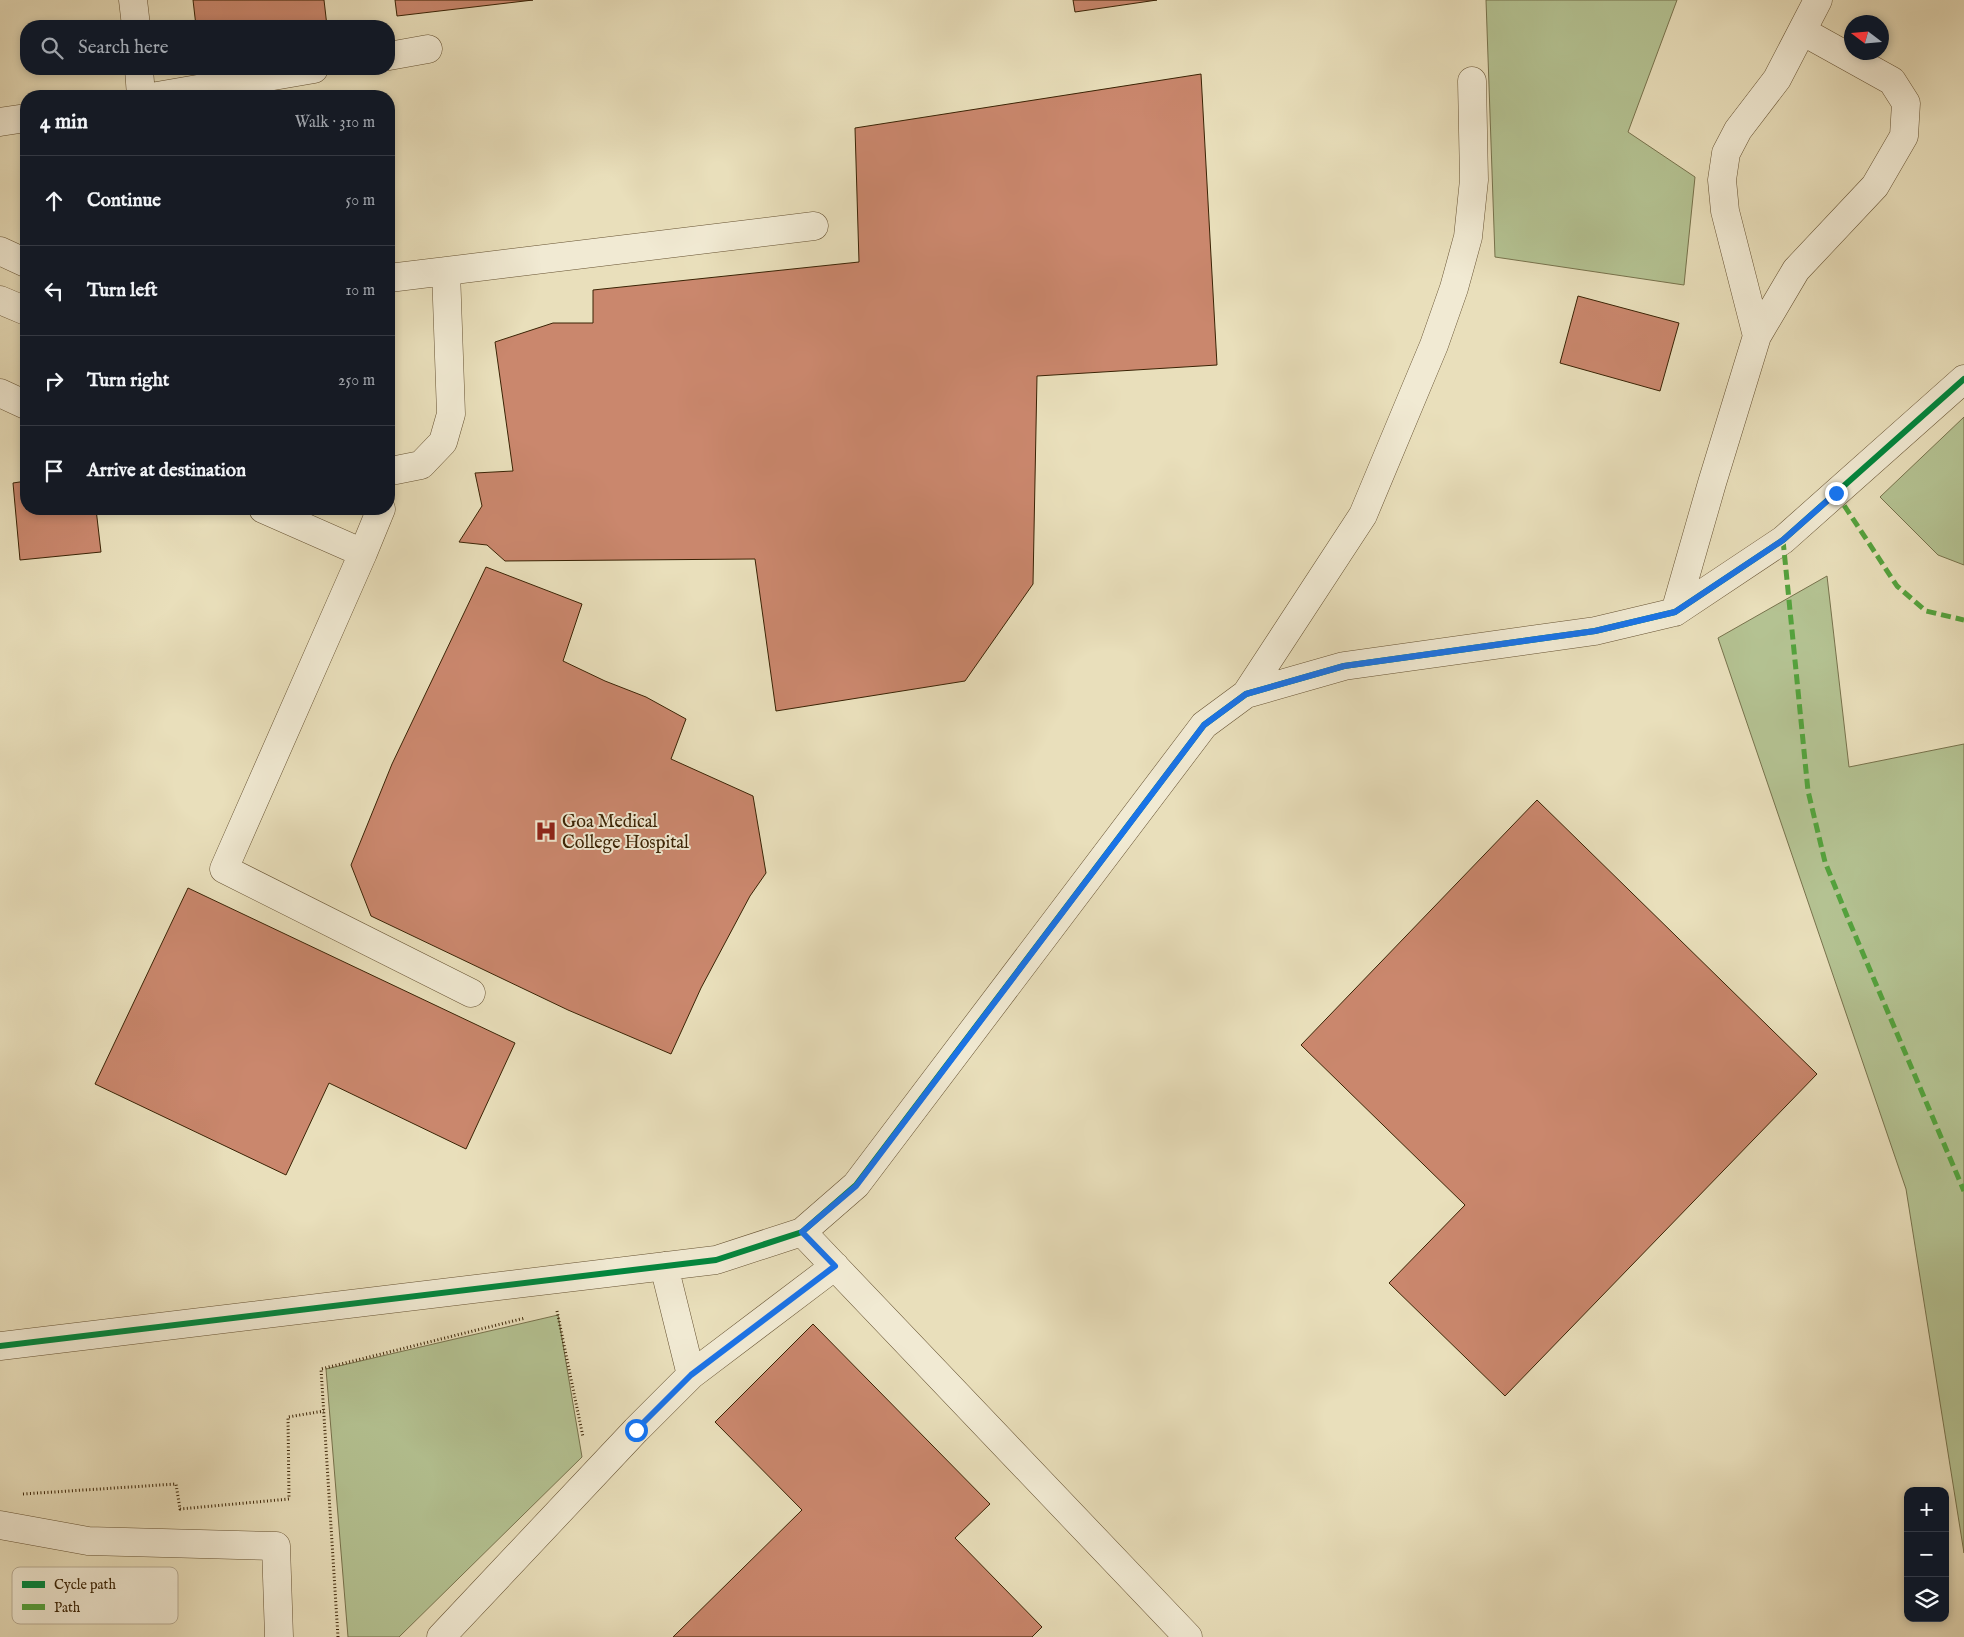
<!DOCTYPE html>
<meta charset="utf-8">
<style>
:root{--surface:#171b24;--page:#20242c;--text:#f1f3f6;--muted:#9ea1a6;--line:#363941}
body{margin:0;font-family:"IM FELL English",serif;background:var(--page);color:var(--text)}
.controls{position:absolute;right:15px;bottom:15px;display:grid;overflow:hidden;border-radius:10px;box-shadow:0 2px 8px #0003}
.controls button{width:45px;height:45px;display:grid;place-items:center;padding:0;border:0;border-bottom:1px solid var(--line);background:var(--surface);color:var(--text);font:25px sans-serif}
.compass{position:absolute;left:1844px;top:15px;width:45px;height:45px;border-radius:50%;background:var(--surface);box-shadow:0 2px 8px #0003;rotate:286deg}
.stop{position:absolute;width:15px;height:15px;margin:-11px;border:4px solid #1a73e8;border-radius:50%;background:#fff}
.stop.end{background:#1a73e8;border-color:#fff;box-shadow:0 1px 5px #0008}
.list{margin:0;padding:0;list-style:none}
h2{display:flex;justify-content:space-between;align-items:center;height:65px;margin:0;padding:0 20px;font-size:21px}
h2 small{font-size:16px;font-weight:400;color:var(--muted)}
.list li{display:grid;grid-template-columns:32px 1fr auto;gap:15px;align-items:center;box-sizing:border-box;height:90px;padding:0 20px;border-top:1px solid var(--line)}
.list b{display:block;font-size:19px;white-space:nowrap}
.list em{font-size:16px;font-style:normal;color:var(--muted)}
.icon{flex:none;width:28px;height:28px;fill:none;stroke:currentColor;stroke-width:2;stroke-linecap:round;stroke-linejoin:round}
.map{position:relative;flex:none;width:1964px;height:1637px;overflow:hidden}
.search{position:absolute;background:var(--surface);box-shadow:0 2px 8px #0003;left:20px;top:20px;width:375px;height:55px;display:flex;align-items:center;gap:12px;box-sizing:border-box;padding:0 18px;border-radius:20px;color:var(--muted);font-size:19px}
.panel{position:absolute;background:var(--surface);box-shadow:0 2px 8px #0003;left:20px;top:90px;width:375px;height:425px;border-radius:20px}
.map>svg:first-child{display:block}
</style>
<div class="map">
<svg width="1964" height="1637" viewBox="0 0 1964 1637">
<rect width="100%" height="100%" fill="#e9dfbb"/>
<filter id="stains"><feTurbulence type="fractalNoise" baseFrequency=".004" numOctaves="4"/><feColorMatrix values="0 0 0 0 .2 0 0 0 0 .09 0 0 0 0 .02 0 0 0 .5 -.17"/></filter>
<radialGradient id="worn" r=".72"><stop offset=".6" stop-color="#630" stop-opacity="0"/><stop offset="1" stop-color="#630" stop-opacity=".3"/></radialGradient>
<!-- green -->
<path fill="#b4c292" stroke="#77724c" d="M 1486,0 L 1677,0 L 1628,132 L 1695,177 L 1684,285 L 1495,257 Z
M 1964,417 L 1964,565 L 1938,555 L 1880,497 Z
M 1827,576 L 1849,767 L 1964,744 L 1964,1553 L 1906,1189 L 1718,638 Z
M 558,1315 L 582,1457 L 399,1637 L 348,1637 L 326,1369 Z"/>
<!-- building -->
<path fill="#ca876d" stroke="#3a2305" d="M 193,0 L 324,0 L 327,26 L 196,26 Z
M 395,0 L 533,0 L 397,16 Z
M 1073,0 L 1157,0 L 1075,12 Z
M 1201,74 L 1217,365 L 1037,376 L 1033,584 L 965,681 L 776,711 L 755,559 L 505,561 L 487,545 L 459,542 L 482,506 L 475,473 L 513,471 L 495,342 L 553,323 L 593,323 L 593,290 L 859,262 L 855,128 Z
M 1578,296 L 1679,323 L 1660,391 L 1560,363 Z
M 26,481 L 26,509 L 96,509 L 101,552 L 20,560 L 13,483 Z
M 486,567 L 582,604 L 563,661 L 605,681 L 646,697 L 686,719 L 671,759 L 753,796 L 766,873 L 750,896 L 701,988 L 671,1054 L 568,1010 L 371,916 L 351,865 L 392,764 Z
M 1537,800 L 1817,1074 L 1505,1396 L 1389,1283 L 1465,1205 L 1301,1045 Z
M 188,888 L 515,1043 L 466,1149 L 329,1083 L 286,1175 L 95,1084 Z
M 813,1324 L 990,1504 L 955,1538 L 1042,1627 L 1032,1637 L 673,1637 L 802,1510 L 715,1422 Z"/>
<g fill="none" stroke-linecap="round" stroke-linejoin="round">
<!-- minor casing -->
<g stroke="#665232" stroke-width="29">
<path id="minor" d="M 133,0 L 136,26
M 389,56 L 428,49
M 139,69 L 141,96
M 157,96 L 314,69
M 0,122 L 26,118
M 0,251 L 26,263
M 389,278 L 814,226
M 0,300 L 26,311
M 1757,336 L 1725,211 L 1722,180 L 1726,153 L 1738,130 L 1777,79 L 1818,0
M 0,393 L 26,405
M 396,470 L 421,465 L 443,442 L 451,414 L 446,271
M 263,509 L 363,553
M 381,509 L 363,553 L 224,869 L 471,993
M 1675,612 L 1712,483 L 1757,336 L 1796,270 L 1875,186 L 1904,136 L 1906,103 L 1892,81 L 1802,31
M 1246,694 L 1363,515 L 1434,345 L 1454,288 L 1468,237 L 1474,180 L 1472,81
M 802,1232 L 1188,1637
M 664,1266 L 691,1375
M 0,1346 L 716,1260 L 802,1232 L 856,1185 L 1204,725 L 1246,694 L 1344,666 L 1595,631 L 1675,612 L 1783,540 L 1964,379
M 0,1525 L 88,1541 L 276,1546 L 279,1637
M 441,1637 L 636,1430 L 691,1375 L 835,1266"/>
</g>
<!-- path -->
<path stroke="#3a2305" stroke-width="3" stroke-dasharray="1 2.5" stroke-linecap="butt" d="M 557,1311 L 583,1437
M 23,1494 L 176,1484 L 180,1509 L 289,1499 L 288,1417 L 324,1411
M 338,1637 L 321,1369 L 525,1318"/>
<!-- minor -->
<use href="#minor" stroke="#f1ead3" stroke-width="28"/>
<!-- quiet -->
<path stroke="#54a23d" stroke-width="5" stroke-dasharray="10 5" stroke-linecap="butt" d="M 1836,493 L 1897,586 L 1926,611 L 1964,620
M 1783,540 L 1808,791 L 1825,862 L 1847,916 L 1964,1191"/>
<!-- cycleway casing -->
<g stroke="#f1ead3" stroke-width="9">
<path id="cycleway" d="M 0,1346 L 716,1260 L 802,1232 L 856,1185 L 1204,725 L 1246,694 L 1344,666 L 1595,631 L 1675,612 L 1783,540 L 1964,379"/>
</g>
<!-- cycleway -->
<use href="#cycleway" stroke="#00873e" stroke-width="6"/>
</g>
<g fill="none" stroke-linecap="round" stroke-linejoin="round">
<!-- route -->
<path stroke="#1a73e8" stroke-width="6" d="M 636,1430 L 691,1375 L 835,1266 L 802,1232 L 856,1186 L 1204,725 L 1246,694 L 1344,666 L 1595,631 L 1675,612 L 1783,540 L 1836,493"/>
</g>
<!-- icons -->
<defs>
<g id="hospital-bare" transform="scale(1.725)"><path d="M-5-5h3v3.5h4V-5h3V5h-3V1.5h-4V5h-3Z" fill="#8f2418" stroke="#f1ead3" stroke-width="2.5" paint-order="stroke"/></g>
</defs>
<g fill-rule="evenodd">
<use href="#hospital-bare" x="546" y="831"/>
</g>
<g text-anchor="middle" stroke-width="4" stroke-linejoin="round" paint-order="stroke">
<!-- poi labels -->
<g font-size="18" fill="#3a2305" stroke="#f1ead3" text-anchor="start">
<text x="562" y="827">Goa Medical<tspan x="562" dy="21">College Hospital</tspan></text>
</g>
</g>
<!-- legend -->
<rect x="12" y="1567" width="166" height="57" rx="8" fill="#f1ead3" stroke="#baae95" stroke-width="1"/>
<rect x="22" y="1581" width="23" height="7" fill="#00873e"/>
<rect x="22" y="1604" width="23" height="6" fill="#54a23d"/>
<g font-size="14" fill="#3a2305">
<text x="54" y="1589">Cycle path</text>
<text x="54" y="1612">Path</text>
</g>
<rect width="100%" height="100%" filter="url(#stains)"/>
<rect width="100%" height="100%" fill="url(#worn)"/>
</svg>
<div class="controls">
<button>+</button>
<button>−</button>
<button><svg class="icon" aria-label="layers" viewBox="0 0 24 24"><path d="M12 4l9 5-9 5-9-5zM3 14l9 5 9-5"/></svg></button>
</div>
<svg class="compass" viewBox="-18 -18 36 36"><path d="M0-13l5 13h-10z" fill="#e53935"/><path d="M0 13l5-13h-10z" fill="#9ea1a6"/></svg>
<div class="stop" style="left:636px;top:1430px"></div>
<div class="stop end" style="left:1836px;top:493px"></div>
<div class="search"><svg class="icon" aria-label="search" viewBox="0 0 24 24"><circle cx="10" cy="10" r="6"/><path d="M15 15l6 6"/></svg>Search here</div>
<section class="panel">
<h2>4 min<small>Walk · 310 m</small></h2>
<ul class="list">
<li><svg class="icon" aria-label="ahead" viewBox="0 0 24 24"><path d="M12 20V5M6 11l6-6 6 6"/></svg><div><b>Continue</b></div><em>50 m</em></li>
<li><svg class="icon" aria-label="left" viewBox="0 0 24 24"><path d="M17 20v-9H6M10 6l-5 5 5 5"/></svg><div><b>Turn left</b></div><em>10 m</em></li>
<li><svg class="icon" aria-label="right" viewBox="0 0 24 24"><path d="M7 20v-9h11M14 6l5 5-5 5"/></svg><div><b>Turn right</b></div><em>250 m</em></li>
<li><svg class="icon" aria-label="arrive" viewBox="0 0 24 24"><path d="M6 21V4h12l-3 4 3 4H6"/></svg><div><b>Arrive at destination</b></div></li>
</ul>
</section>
</div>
